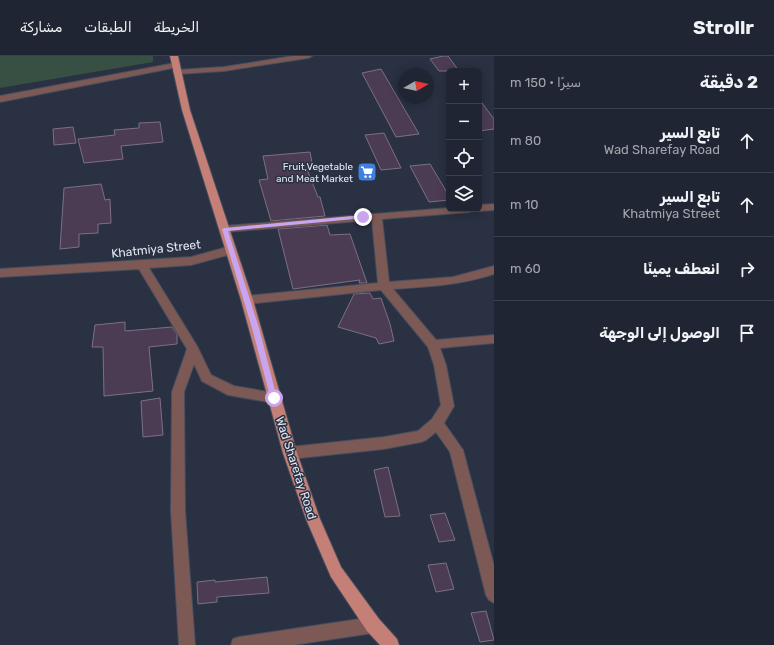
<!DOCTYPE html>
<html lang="ar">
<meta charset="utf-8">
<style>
:root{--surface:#1f2532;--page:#2c313e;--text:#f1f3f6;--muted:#a1a5ac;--line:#3c424d}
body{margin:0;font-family:Rubik,Vazirmatn,sans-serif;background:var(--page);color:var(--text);direction:rtl}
.controls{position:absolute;right:12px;top:12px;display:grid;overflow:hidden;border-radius:6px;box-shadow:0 2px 10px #0003}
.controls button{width:36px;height:36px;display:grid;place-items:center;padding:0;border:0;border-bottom:1px solid var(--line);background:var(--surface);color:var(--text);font:20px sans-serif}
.compass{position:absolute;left:398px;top:12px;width:36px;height:36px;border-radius:50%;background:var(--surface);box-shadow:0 2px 10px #0003;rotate:81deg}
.stop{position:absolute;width:12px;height:12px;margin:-9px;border:3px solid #c8a5ee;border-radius:50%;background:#fff}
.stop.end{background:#c8a5ee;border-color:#fff;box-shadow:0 1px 4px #0008}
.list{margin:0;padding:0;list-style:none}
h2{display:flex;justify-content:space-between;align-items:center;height:52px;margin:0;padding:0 16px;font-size:17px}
h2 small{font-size:13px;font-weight:400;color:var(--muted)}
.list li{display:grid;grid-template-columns:26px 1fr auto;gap:12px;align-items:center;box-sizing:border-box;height:64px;padding:0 16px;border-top:1px solid var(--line)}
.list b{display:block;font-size:15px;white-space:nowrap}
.list p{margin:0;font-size:13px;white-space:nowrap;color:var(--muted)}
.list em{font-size:13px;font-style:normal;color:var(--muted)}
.icon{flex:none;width:22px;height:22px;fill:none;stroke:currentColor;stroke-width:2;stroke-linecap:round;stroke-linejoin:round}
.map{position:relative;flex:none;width:494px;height:589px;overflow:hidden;direction:ltr}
header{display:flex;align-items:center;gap:24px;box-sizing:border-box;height:56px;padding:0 20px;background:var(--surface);border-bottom:1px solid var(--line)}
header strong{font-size:19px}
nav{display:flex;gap:22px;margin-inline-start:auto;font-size:14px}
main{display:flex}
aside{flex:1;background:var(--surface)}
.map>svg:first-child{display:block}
</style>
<header>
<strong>Strollr</strong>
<nav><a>الخريطة</a><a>الطبقات</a><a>مشاركة</a></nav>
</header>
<main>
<aside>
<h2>2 دقيقة<small>سيرًا · 150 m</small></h2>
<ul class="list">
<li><svg class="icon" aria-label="ahead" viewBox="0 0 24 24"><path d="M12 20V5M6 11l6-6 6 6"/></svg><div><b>تابع السير</b><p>Wad Sharefay Road</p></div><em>80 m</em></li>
<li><svg class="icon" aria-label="ahead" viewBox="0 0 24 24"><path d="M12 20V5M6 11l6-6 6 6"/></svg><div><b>تابع السير</b><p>Khatmiya Street</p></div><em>10 m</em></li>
<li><svg class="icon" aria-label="right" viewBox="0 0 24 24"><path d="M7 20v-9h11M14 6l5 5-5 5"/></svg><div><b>انعطف يمينًا</b></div><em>60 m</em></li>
<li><svg class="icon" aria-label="arrive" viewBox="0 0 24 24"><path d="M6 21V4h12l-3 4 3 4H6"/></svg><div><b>الوصول إلى الوجهة</b></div></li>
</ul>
</aside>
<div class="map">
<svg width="494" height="589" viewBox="0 0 494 589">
<rect width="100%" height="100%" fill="#293142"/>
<!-- green -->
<path fill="#375043" d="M 0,0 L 153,0 L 153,6 L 0,32 Z"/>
<!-- building -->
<path fill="#4b3c54" stroke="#7c7083" d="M 443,0 L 448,0 L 459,15 L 439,15 L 430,3 Z
M 381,13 L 419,78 L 396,81 L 362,17 Z
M 479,43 L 494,63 L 494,73 L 479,75 Z
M 160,66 L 163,86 L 121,90 L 123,103 L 84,107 L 78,83 L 115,79 L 114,74 L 139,72 L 139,67 Z
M 73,71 L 76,87 L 54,89 L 53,73 Z
M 384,77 L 401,112 L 381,114 L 365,79 Z
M 310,96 L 313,112 L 307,113 L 318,141 L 320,141 L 325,160 L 271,165 L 259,124 L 268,123 L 263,100 Z
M 430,108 L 449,140 L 449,144 L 429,146 L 410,110 Z
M 101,128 L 105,144 L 110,143 L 111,167 L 98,168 L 98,177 L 79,178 L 79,191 L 60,193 L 64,132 Z
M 327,169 L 330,179 L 350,178 L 367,227 L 359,227 L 360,224 L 293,233 L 278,173 Z
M 370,237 L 373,243 L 381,242 L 390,268 L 394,285 L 379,288 L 376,282 L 338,271 L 354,238 Z
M 125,266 L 125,275 L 172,271 L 177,278 L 177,288 L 149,291 L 153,335 L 104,340 L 103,291 L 92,291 L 95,269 Z
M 160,342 L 163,379 L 143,381 L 141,345 Z
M 388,411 L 400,460 L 385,461 L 374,414 Z
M 445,457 L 455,484 L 439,486 L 430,459 Z
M 446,507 L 454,533 L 436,536 L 428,509 Z
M 267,521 L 269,537 L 217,541 L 217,546 L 198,548 L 197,526 L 215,524 L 215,526 Z
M 486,555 L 494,584 L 480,586 L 471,557 Z"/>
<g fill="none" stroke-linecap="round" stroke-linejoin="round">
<!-- minor casing -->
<g stroke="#474e5e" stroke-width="2">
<path id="minor" d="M 293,0 L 312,0 L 308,2 L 224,15 L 177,18 L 173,16 L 177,14 L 224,11 Z
M 175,7 L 179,9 L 178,11 L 0,46 L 0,40 Z
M 494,148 L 494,154 L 479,155 L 475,153 L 470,156 L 382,163 L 389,226 L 453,221 L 494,210 L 494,218 C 461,229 427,231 393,233 L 436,284 L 494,279 L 494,287 L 440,292 L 446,309 L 454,350 L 444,367 L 463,394 L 494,510 L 494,547 L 489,544 L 486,539 L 450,396 L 436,376 L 426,384 L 421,386 L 384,393 L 290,403 L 285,401 L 283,397 L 285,393 L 290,391 L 384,381 L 418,375 L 432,363 L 441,349 L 434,309 L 428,291 L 381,234 L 247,248 L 243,247 L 241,244 L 243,241 L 247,240 L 378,227 L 372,164 L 225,176 L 220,173 L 225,170 L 449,152 L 449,153 L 479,153 L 479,149 Z
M 231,190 L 235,191 L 236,194 L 235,197 L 191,209 L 149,212 L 197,290 L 211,319 L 234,330 L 274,337 L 278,338 L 280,342 L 278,346 L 274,347 L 228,339 L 202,325 L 194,308 L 184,336 L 185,455 L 195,589 L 179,589 L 171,455 L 172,336 L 187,293 L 139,213 L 0,221 L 0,213 L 191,201 Z
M 373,561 L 379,563 L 381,569 L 379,575 L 373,577 L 293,589 L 231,589 L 233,583 L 239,581 Z"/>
</g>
<!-- major casing -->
<g stroke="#474e5e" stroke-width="2">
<path id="major" d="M 170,0 L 178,0 L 190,54 L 253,244 L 297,397 L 320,463 L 341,511 L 379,563 L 397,583 L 399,589 L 380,589 L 367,575 L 331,521 L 306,463 L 283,397 L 241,244 L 182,54 Z"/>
</g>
<!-- minor -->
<use href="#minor" fill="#7c5955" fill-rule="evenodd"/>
<!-- major -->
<use href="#major" fill="#c47f77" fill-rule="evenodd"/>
</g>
<!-- route -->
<path fill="#c8a5ee" d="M 363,159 L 365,161 L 365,162 L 228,175 L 259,272 L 277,342 L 274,344 L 271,344 L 252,272 L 222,173 L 225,172 Z"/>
<!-- icons -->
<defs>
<g id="supermarket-square" transform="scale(1)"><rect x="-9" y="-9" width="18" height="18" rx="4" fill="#3f7fe0" stroke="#293142"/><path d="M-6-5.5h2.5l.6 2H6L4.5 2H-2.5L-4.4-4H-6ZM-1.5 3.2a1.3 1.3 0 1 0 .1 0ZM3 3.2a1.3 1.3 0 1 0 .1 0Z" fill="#fff"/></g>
</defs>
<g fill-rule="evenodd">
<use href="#supermarket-square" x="367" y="116"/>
</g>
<g text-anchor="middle" stroke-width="3" stroke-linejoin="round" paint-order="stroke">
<!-- far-poi labels -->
<g font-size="10" fill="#e2e7f3" stroke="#293142" text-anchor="end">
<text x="353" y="114">Fruit,Vegetable<tspan x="353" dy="12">and Meat Market</tspan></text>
</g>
<!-- street labels -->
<g font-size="12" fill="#e2e7f3" stroke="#293142">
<text transform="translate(156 193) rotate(-6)" y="4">Khatmiya Street</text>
<text transform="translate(296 412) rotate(72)" y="4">Wad Sharefay Road</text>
</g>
</g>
</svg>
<div class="controls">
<button>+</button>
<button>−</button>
<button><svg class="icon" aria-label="locate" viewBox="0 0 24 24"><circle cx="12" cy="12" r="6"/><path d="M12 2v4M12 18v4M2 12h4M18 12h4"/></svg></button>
<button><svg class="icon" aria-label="layers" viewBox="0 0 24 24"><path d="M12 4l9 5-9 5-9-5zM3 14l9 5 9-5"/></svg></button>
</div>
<svg class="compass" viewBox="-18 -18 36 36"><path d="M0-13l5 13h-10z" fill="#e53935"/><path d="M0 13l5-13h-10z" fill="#a1a5ac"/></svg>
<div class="stop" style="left:274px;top:342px"></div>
<div class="stop end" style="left:363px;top:161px"></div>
</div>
</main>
